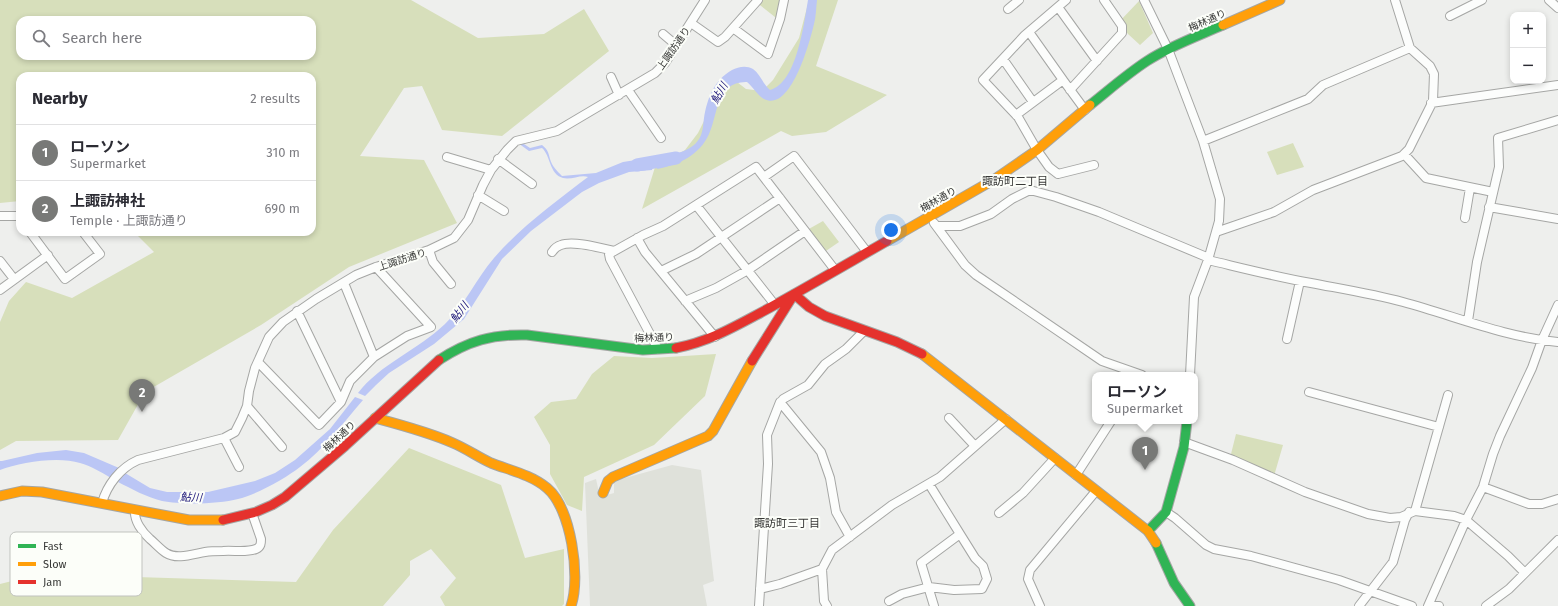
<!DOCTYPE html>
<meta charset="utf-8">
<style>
:root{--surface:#fff;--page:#f2f2f3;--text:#2b2b33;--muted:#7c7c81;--line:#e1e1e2;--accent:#787977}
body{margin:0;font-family:"Fira Sans","Noto Sans JP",sans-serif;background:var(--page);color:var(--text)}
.controls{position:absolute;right:12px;top:12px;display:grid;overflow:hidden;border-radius:8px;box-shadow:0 2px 6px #0003}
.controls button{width:36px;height:36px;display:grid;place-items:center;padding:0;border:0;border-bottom:1px solid var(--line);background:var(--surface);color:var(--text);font:20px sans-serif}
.you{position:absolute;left:891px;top:230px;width:14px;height:14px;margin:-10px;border:3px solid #fff;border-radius:50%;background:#1a73e8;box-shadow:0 0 0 6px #1a73e833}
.badge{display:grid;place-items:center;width:26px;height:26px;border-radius:50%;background:var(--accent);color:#fff;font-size:13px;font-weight:700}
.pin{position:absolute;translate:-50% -33px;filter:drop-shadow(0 1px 2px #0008)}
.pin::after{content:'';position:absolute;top:21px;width:14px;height:12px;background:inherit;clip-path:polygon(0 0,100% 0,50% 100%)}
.popup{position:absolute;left:1092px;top:372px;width:106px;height:52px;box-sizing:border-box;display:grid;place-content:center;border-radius:8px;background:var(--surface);filter:drop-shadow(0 1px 3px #0005);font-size:13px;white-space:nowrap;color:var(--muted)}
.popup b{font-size:15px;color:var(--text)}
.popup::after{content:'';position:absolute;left:50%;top:100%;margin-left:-8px;border:8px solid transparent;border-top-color:var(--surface)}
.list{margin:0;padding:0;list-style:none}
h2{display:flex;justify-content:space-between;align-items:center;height:52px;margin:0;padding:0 16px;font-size:17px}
h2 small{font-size:13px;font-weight:400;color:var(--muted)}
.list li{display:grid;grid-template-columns:26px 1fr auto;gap:12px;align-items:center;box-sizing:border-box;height:56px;padding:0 16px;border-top:1px solid var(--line)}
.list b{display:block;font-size:15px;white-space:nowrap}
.list p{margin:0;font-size:13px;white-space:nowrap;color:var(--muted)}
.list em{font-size:13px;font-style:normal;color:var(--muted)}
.icon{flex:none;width:22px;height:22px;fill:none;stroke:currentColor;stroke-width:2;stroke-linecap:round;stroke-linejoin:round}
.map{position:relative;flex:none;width:1558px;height:606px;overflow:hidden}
.search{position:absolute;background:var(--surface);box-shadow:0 2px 6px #0003;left:16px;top:16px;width:300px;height:44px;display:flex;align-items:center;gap:10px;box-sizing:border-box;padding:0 14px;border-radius:12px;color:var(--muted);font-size:15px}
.panel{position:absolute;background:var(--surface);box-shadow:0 2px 6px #0003;left:16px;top:72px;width:300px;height:164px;border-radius:12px}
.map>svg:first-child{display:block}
</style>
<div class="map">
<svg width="1558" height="606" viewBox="0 0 1558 606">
<rect width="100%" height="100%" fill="#eeefed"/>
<!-- built -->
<path fill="#dfe1da" d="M 672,465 L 701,470 L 714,581 L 703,585 L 707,606 L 590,606 L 585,483 L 596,479 L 600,497 L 614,493 L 614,481 Z"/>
<!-- green -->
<path fill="#d7dfbb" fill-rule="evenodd" d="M 0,0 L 411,0 L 478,38 L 544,34 L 584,9 L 609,51 L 502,136 L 442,130 L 422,86 L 404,88 L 360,156 L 424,160 L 457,223 L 349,267 L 261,325 L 145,392 L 118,440 L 16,441 L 0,450 L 0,322 L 9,301 L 26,282 L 72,298 L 154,252 L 134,232 L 312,232 L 312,76 L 20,76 L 20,201 L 0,203 ZM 20,20 L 312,20 L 312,56 L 20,56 Z
M 758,0 L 784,0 L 780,21 L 756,2 Z
M 809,0 L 838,0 L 816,66 L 887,95 L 826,132 L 792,136 L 781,131 L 642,209 L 656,164 L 670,159 L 685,150 L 698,133 L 708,113 L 733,79 L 746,89 L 762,91 L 773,80 L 799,38 Z
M 1139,1 L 1153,33 L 1140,45 L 1128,34 L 1119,22 Z
M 1293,143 L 1304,167 L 1277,175 L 1267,152 Z
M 823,221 L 839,242 L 823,253 L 807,230 Z
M 716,354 L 705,396 L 654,445 L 584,477 L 582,511 L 567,505 L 550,474 L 550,445 L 534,417 L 551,402 L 576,399 L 592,374 L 614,356 L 652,358 Z
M 1236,434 L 1283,445 L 1274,476 L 1230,458 Z
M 409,448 L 501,485 L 525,558 L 564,549 L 564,604 L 562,606 L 445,606 L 440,597 L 456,578 L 431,549 L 410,561 L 410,575 L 383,606 L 0,606 L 0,584 L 40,574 L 296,582 L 333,530 Z"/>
<!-- water -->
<path fill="#bbc6f5" d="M 808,0 L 817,0 C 816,8 816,17 814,24 C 810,41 791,113 764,99 C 759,97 752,86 747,82 C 716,81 718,115 709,134 C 700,155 678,165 657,169 L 661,156 C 674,154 691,152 699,139 C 703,133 703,125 704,118 C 707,99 714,80 732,70 C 738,67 746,65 753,69 C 760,74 763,84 770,90 C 797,83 804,23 808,0 Z
M 521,142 L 530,148 L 542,145 C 548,150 548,152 550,159 C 552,166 557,171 562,176 L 596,173 L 623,162 L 655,157 L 652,170 L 629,172 L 599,183 L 582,192 L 531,231 L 502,259 L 464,319 L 434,344 L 389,373 L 376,385 L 365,396 L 358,393 C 379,365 419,349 445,324 C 465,305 476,279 494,258 C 521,227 555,202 588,177 C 581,174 572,180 563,178 C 549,174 551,156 542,148 L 529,151 L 518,143 Z
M 355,397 L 363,400 C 343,423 324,449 300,467 C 286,478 256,495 238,499 C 219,504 182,505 162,501 C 146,497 132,489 118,482 L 125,473 L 150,488 L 167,492 L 208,492 L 255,481 L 275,473 L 295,460 L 330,429 Z
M 66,450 L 84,453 L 119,468 L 111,478 C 101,472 91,466 80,463 C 59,456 20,462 0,470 L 0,461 L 2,461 L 37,453 Z"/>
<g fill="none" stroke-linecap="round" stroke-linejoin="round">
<!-- river -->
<path stroke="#bbc6f5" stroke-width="13" d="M 637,165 L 676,158"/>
<!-- street casing -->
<g stroke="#a5a6a4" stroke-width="10">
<path id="street" d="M 1066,0 L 1025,35 L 983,80 L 1018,117 L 1037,150 L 1049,167 L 1058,174 L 1094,165
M 1144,0 L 1168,49 L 1203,141 L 1220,199 L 1219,221 L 1208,260 L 1194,297 L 1190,375
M 1549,0 L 1558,8
M 1058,7 L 1097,61
M 1008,9 L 1019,0
M 1450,16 L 1482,0
M 691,23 L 718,42 L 725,37 L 758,0
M 733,28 L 768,54 L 780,19 L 784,0
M 663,34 L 676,45
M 1003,59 L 1033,102
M 611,77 L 619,95
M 1063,80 L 1085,110
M 628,90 L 661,138
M 1070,90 L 1122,33 L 1122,26 L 1104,0
M 1431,103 L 1558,85
M 1016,115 L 1063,80 L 1029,32
M 1203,141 L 1308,99 L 1323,85 L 1410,48
M 1404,154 L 1426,178 L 1493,192
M 447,157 L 491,170
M 498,159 L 532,184
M 764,177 L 794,156 L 867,252
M 478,195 L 504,211
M 696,205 L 775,305
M 1489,207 L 1558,219
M 0,216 L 20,216
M 1465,218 L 1470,188
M 934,223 L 965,265 L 976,275 L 1102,361 L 1142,375
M 937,226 L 960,226 L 991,214 L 1012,199 L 1030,190 L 1056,197 L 1099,212 L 1209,258
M 30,232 L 65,279 L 100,254 L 83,232
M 1216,232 L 1274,212 L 1313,190 L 1402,156 L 1409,149 L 1433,101 L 1434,74 L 1430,66 L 1410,48 L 1395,0
M 637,238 L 645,252 L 715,337
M 429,250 L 433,262 L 451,284
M 552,252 C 554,249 557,246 561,245 C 573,240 601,248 614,251
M 1208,260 C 1242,268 1277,277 1311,283 C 1342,289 1373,294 1403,302 C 1455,316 1504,337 1558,342
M 0,261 L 14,279
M 661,271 L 696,254 L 780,198
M 0,290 L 48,255
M 685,301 L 716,288 L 748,270 L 805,231
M 1468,321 L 1477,262 L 1499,167 L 1498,138 L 1558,120
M 1287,339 L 1300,281
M 658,349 L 610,259 L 609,254 L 643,235 L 663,226 L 756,167 L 835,270
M 374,357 L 407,336 L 431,327 L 376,267
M 258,362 L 319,425 L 341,402 L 297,311
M 1309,392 L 1439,427
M 783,399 L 808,385 L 825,364 L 846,349 L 864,331
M 341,402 L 350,381 L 374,357 L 344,283
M 247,406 L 282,447
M 949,418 L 975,446
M 224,438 L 239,467
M 1184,442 L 1233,460 L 1305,492 L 1368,514 L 1390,518 L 1401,517 L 1415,511 L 1454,516 L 1466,520 L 1508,556 L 1525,573
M 1076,475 L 1111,421
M 929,484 L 960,534 L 921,563 L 934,606
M 1483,487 L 1529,504 L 1542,504 L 1558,499
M 102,503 C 107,485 120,468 138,460 L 224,438 L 235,432 L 242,418 L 247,406 L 249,391 L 255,368 L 269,337 L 283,322 L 316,299 L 356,275 L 376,267 L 429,250 L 454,238 L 468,220 L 483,185 L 491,170 L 507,150 L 516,141 L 557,131 L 655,73 L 665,63 L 705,0
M 135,510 C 134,521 142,532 150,539 C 155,543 160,549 166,553 C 177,560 193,554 205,552 C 211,551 217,551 223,551 C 234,550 246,553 256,549 C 261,547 261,543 261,539 L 252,513
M 1415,511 L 1448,395
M 1166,512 L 1175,518 L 1206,545 L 1214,549 L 1251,556 L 1339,580 L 1412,606
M 999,513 L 1023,493 L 1055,458
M 760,589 L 780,584 L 822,569
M 889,601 L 902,594 L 929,587 L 954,590 L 982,589 L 987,579 L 983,566 L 975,558 L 960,534
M 759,606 L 768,464 L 767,435 L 780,402 L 821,452 L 830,478 L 836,512 L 850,537
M 827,606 L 824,601 L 822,569 L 832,550 L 892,505 L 940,477 L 1006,419
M 1040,606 L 1028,579 L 1030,570 L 1096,491
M 1359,606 L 1393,562 L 1405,520 L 1409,512
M 1428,606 L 1466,520 L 1483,487 L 1493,454 L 1500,436 L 1532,368 L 1542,340 L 1558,305
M 1430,606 L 1439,606
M 1486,606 L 1509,589 L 1558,540"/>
</g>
<!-- fast casing -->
<g stroke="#a5a6a4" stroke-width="11">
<path id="fast" d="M 1090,105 C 1109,90 1127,74 1147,61 C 1170,46 1198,36 1223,25
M 439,360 C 468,341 492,334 527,335 L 643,350 L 676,348
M 1148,531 L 1166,512 L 1184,447 L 1187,421
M 1156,543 L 1174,583 L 1190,606"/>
</g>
<!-- slow casing -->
<g stroke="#a5a6a4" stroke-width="11">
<path id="slow" d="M 1223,25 L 1280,0
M 887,241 L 995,179 L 1037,150 L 1090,105
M 922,354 L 1148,531 L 1156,543
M 375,418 C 401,425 428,432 453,443 C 467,449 478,457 491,463 C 509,470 532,475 547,488 C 571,508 581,577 571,606
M 603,493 L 608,481 L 613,477 L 708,436 L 713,431 L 752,361
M 0,496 L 22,491 L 42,492 L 189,520 L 223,520"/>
</g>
<!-- jam casing -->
<g stroke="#a5a6a4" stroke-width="11">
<path id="jam" d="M 676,348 C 708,342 734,327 762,312 C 804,289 845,265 887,241
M 752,361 L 794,294 L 809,307 L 825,316 L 897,342 L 922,354
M 223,520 L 256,512 L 272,505 L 285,497 L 345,446 L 439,360"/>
</g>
<!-- street -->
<use href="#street" stroke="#fcfdfc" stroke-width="8"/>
<!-- fast -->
<use href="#fast" stroke="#30b455" stroke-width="9"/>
<!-- slow -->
<use href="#slow" stroke="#ff9f0a" stroke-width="9"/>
<!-- jam -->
<use href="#jam" stroke="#e5322d" stroke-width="9"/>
</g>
<g text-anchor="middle" stroke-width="4" stroke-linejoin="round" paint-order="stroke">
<!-- street labels -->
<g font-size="10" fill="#383937" stroke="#fcfef9">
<text transform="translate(1207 20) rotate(-24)" y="4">梅林通り</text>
<text transform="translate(673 48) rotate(-55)" y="4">上諏訪通り</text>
<text transform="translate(938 199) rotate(-30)" y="4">梅林通り</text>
<text transform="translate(402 259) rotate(-18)" y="4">上諏訪通り</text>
<text transform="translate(654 337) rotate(-2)" y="4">梅林通り</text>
<text transform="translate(339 436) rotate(-43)" y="4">梅林通り</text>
</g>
<!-- water labels -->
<g font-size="11" font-style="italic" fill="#201a7b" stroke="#fcfef9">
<text transform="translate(719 93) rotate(-60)" y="4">鮎川</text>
<text transform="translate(459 312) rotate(-52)" y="4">鮎川</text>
<text transform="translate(191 497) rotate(3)" y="4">鮎川</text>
</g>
<!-- neighbourhood labels -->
<g font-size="11" fill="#383937" stroke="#fcfef9">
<text x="1015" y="185">諏訪町二丁目</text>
<text x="787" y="527">諏訪町三丁目</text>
</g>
</g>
<!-- legend -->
<rect x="10" y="532" width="132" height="64" rx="6" fill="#fcfef9" stroke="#c1c3bf" stroke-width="1"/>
<rect x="18" y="544" width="18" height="4" fill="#30b455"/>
<rect x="18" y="562" width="18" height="4" fill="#ff9f0a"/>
<rect x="18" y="580" width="18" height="4" fill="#e5322d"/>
<g font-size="11" fill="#383937">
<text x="43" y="550">Fast</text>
<text x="43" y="568">Slow</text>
<text x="43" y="586">Jam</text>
</g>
</svg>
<div class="controls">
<button>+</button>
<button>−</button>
</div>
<div class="you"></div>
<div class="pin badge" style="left:1145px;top:470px">1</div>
<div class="popup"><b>ローソン</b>Supermarket</div>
<div class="pin badge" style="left:142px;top:412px">2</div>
<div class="search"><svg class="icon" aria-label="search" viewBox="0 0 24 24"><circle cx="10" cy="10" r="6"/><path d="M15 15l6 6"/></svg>Search here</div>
<section class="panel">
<h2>Nearby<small>2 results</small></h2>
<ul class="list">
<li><span class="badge">1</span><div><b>ローソン</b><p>Supermarket</p></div><em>310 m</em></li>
<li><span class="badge">2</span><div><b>上諏訪神社</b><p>Temple · 上諏訪通り</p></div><em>690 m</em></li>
</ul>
</section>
</div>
